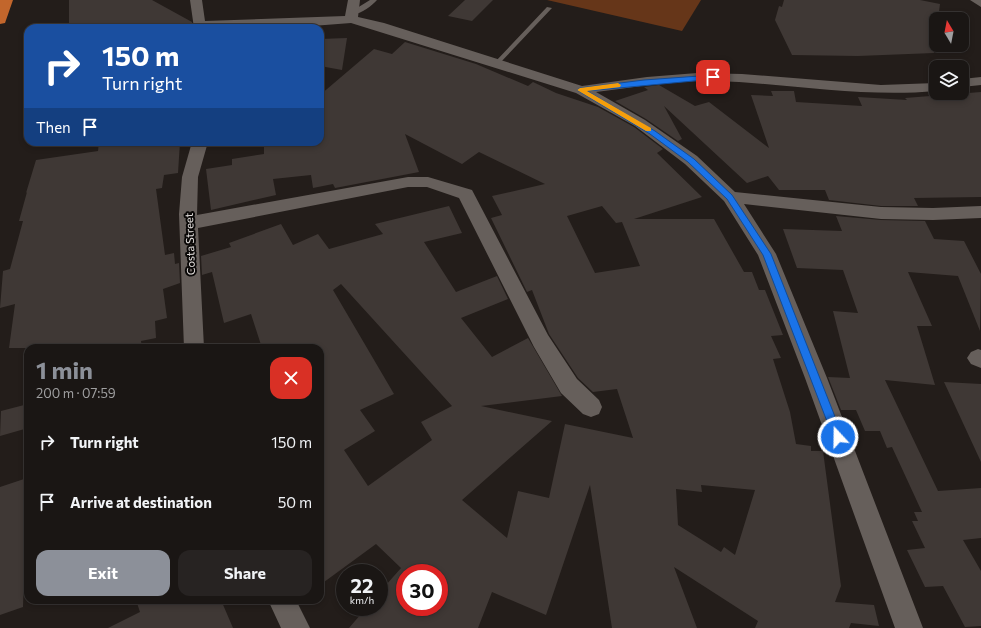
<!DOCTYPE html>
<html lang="en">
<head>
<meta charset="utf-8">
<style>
	:root { --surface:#1a1614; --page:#272322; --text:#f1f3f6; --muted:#9f9fa0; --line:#383534; --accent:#8c9099 }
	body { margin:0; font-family:Commissioner,sans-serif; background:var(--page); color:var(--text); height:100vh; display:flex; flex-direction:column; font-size:15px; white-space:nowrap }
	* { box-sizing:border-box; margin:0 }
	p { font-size:13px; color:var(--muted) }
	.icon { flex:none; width:22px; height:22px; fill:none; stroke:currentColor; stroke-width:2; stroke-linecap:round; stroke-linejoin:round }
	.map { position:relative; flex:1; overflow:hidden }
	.sheet { position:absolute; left:24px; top:344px; width:300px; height:260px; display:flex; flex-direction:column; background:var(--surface); border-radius:12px; box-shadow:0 2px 6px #0003,0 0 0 1px var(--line) }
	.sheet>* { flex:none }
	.banner { position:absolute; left:24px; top:24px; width:300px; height:122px; border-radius:12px; box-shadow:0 2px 6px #0003,0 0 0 1px var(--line); background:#1a4fa0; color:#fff; overflow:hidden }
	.needle { width:26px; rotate:350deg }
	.tools { position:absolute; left:929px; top:12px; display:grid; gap:8px }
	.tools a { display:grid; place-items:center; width:40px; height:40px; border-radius:8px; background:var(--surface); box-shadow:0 2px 6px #0003,0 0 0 1px var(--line); font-size:20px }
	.speed { position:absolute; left:336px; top:564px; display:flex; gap:8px; font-size:20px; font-weight:700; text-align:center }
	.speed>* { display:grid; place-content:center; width:52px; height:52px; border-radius:50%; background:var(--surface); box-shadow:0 2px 6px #0003,0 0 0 1px var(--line); line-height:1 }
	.speed small { font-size:10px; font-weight:400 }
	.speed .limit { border:6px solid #d22; background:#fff; color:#111 }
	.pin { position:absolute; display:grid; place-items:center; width:34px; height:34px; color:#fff; margin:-17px; border-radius:8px; box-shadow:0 2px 6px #0006 }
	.me { position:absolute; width:44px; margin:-22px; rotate:339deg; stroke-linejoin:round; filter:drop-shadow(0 0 3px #0008) }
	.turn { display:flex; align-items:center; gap:14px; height:84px; padding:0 12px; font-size:18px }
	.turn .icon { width:52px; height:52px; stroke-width:2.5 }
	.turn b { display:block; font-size:28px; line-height:34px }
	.then { display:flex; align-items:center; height:38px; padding:0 12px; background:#0003; gap:8px; font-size:15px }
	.round { display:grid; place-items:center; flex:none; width:42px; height:42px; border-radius:12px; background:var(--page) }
	.overview { display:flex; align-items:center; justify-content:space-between; height:68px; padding:0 12px }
	h1 { font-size:24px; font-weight:700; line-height:30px; color:var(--accent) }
	.cta { display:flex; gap:8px; margin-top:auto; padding:8px 12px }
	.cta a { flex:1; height:46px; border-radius:12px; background:var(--accent); color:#fff; font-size:16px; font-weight:700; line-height:46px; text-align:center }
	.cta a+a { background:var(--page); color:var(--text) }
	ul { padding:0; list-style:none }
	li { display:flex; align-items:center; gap:12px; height:60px; padding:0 12px }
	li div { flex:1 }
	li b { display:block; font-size:15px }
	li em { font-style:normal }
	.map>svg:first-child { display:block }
</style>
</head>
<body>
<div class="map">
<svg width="981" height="628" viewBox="0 0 981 628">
	<rect width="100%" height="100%" fill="#231d1a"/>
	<path fill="#663619" d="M547,0h154l-19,31z"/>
	<path fill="#3f3835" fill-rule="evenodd" d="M69,0h83l40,22v6h-123z
		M465,0h28l-21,21 -24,-5z
		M784,0h136l20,4 -2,15h-2l-2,34 -76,3 -66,-1 -17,-35 4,-14 3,1z
		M347,38l-5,32 -22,-4v-27z
		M405,42l71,22 52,22 5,-4 23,11 42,14 36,20 29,22 -6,4 45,44 -68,22h80l30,53h8l7,18h6l18,45 -12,1 10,22 -8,1 17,53 6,32 15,2v5h12l18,135 -6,16 39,3 5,21 -28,-3 -2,5h-94l3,-7 -84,-54 23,61h-85l-22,-143 -44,130 -54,-23 -14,36h-129l18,-21h12v-14l22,-25 -25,-24 -56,41v-237h-58l-11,-34 -27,9 -12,-51 -10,3 -1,-19 30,-9 -2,-4 52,-19 12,21 25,-11 11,15 54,-15 -8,-10 74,-18 13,27 -38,9 32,50 41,-16 11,23 -47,19 31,39 36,-19 34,58 -81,10 71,15 -90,79 45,38 11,-47 31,7 16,-74 68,14 -16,-49 -24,3 -15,-14 -29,-44 -17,-44 -5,2 -36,-74 11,-3 -10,-19 53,-12 -66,-32 -17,12 -57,-30 14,38 -84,16 -2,-4 -20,4 -2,-13 -38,4 3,16 -65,15 -5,-41 26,-4v-6l32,-5v-11l56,-1v-47l54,-46 18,5zM602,206l14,17 6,-1 18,44 -45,7 -28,-57zM341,284l111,122 -31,16 11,18 -64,46 -24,-36 31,-19 -15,-21 34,-16 -61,-104zM701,485l54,5 -20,65 -11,-8 -3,5 -43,-27 -2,-36 26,3zM405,573h34v34h-34z
		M659,85l36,21 14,-4 60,46 -18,-53 22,1 -2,-5h23l2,11 66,4 -4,-9 49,3 -2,-2 76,-6v105l-67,1 4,8h-37l-52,-6 -4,-10h-46l-11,-14 -21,7 -83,-77 18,33 -4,2 -32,-22 -31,-18 33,-11 -4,-3z
		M99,142h81l-2,31 -14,2 -2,13 -6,1 9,66 9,-2 1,11 4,-1 1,20 -17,6 4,29 -12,3 1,17 -15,3 1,7h-133l6,-44 -15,4 3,-37 7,-2 13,-48h-4l8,-29 -1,1 10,-33 62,-9z
		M836,216l45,4 44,1 9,18 30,2 17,33 -1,57 -22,-55 -50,-4 24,54h-15l18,59 -50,-5 53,111 43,-3v50l-18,2 18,31v55l-16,1 -22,-41 -18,1 -18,-37 18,-2 -13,-27h6l-4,-9h8l-30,-65 -5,1 -7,-17h-15l-9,-21h-15l-13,-33 22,1 -17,-67 25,2 -15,-43 -46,-2 -14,-39 59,2z
		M944,382l37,2v78z
		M28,404v24l-28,8 1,-25z
		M27,478l-4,129 -23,8v-128z
		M136,600h85l12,28h-125l32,-16z"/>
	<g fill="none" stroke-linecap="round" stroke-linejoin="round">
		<path fill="#665f5b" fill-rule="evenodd" d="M370,0h7c-5,6 -21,18 -28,13z
			M547,7l5,1 -53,56h-4v-2z"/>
		<path fill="#665f5b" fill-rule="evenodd" d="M190,0h12l3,21 140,-5 3,-16h12l-2,17 26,6 198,63 65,-9 50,-4 45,1 139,11 55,-2v8c-75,7 -147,-8 -222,-10 -40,-1 -79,6 -118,11l49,28 52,36 38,36 146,15 52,1 48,-2v12l-48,2 -52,-1 -137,-15 32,50 51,124 96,250h-28l-90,-250 -47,-123 -34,-54 -39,-37 -50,-38 -59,-33 -225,-70 -39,3 -118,2z
			M970,0h11v7z
			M981,77v8l-19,2v-8z
			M192,142h16l-10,35 -1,38 211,-38h20l44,13 76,145 29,44 22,21 3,7 -3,7 -8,3 -8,-3 -22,-21 -27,-46 -75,-149 -32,-11h-19l-210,41 6,120h-20l-5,-134 3,-37z
			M978,349l3,1v18l-10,-4 -4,-6 4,-6z
			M268,600h28l14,28h-29z"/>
		<path fill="#c2662c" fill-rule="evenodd" d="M0,0h13l-8,23 -5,1z"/>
	</g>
	<path fill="#1a73e8" stroke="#114b97" d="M713,75l3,2 -1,2 -128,12 68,40 39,28 38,36 39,59 72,183 -1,3 -4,2 -4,-2 -1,-3 -70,-182 -36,-56 -39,-37 -38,-28 -73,-44 3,-2 64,-8z"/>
	<path fill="#f59e0b" d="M618,83l3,2 -1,2 -33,4 64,37v3h-5l-69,-41 3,-2z"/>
	<g text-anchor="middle" stroke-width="4" stroke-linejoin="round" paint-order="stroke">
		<g font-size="11" fill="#e7e3e1" stroke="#0a0807">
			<text transform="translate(190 244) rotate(-92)" y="4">Costa Street</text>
		</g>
	</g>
</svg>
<div class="tools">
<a><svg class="needle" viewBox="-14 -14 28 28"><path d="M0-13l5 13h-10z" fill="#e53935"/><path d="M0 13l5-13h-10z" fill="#9f9fa0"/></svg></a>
<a><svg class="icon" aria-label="layers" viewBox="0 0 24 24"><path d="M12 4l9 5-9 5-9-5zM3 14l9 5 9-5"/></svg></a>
</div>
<div class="speed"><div>22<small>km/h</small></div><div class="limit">30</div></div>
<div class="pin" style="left:713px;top:77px;background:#d93025"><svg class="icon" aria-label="arrive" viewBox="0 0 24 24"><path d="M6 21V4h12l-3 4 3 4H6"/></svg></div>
<svg class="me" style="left:838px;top:437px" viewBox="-20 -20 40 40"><circle r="17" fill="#1a73e8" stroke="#fff" stroke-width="3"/><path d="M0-11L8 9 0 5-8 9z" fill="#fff"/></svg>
<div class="banner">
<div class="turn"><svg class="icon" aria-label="right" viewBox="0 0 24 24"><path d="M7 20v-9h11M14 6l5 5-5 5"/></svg><div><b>150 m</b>Turn right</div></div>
<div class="then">Then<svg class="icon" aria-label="arrive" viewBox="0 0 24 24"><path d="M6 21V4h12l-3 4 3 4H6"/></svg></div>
</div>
<section class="sheet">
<div class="overview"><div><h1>1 min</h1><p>200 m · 07:59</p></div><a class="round" style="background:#d93025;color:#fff"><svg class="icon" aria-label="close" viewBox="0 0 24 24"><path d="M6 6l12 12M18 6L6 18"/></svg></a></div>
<ul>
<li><svg class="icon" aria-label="right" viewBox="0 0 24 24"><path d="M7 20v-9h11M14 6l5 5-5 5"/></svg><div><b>Turn right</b></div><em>150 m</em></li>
<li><svg class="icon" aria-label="arrive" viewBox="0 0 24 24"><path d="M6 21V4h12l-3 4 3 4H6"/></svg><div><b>Arrive at destination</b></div><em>50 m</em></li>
</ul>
<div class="cta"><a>Exit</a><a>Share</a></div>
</section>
</div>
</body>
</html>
